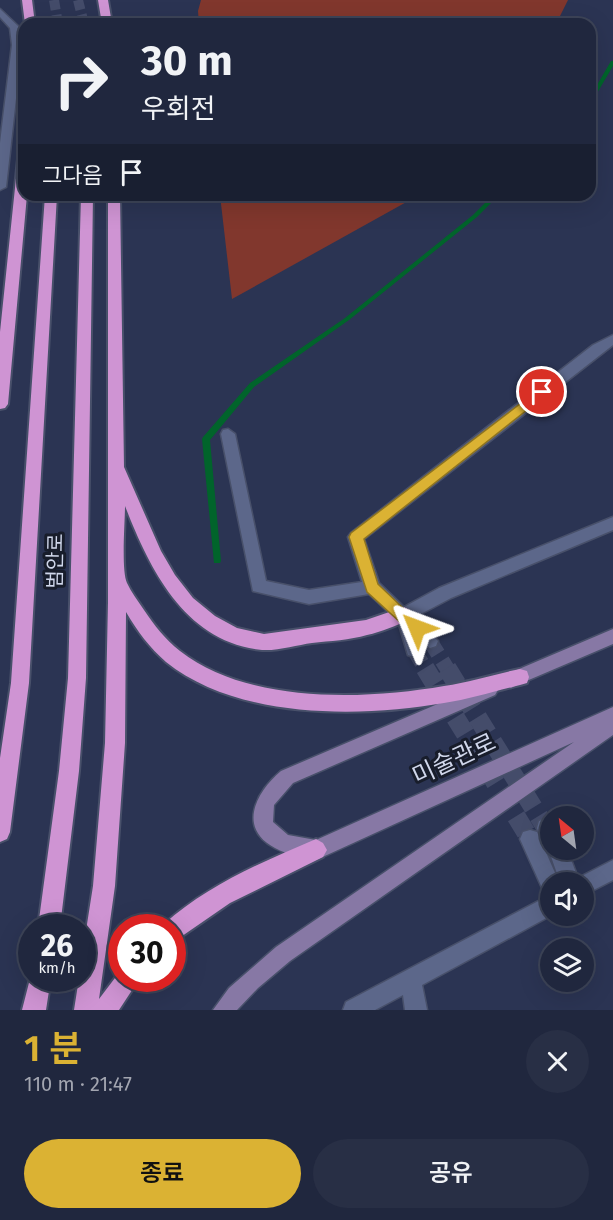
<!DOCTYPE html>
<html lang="ko">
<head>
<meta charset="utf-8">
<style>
	:root { --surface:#20273e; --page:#282f45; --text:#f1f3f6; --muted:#a2a5b0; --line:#3d4458; --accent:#dbb233 }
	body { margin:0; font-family:"Fira Sans","Noto Sans KR",sans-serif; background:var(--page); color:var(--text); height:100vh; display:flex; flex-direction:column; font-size:22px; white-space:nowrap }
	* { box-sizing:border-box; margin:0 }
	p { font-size:20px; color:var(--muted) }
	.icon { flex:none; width:33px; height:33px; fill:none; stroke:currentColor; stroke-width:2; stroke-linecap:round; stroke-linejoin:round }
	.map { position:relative; height:1010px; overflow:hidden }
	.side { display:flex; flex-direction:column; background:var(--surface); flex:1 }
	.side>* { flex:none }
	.hud { position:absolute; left:18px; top:18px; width:578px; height:183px; border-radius:18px; box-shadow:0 6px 24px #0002,0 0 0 2px var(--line); background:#20273e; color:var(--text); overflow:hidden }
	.needle { width:39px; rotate:331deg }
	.fabs { position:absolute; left:540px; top:806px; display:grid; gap:12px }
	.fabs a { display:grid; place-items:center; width:54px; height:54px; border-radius:50%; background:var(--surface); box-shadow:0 6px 24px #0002,0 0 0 2px var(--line); font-size:30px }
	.speed { position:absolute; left:18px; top:914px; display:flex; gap:12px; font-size:30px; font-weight:700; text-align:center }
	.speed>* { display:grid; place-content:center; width:78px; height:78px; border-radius:50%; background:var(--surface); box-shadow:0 6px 24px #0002,0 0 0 2px var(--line); line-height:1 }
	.speed small { font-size:15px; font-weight:400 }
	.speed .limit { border:9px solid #d22; background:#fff; color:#111 }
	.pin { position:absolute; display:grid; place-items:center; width:51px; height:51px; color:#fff; margin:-26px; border:3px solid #fff; border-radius:50%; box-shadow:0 2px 6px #0007 }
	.me { position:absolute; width:66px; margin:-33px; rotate:314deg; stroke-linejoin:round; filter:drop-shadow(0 0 4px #0008) }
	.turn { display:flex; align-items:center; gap:21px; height:126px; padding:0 24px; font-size:27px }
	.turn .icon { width:78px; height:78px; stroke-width:2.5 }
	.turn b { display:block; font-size:42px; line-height:51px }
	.then { display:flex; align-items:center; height:57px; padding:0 24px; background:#0003; gap:12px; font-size:22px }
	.round { display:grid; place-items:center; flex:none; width:63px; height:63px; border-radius:32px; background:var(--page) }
	.head { display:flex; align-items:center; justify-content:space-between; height:102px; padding:0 24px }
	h1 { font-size:36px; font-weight:600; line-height:45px; color:var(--accent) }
	.primary-button { display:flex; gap:12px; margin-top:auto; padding:12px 24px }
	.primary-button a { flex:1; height:69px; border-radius:36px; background:var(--accent); color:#111; font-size:24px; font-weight:600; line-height:69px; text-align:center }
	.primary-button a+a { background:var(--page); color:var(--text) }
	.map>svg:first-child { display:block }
</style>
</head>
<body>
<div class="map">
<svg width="613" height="1010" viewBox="0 0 613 1010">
	<rect width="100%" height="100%" fill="#2b3453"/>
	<path fill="#81372d" d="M201,0h367l-12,24h-357l-1,-13z
		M220,195h199l-187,104z"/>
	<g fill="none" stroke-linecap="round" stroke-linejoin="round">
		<path fill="#01642b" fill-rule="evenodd" d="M611,61h2v5l-20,34 -3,1v-4z
			M493,195h6l-22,22 -128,103 -95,67 -44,53 11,121 -1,2h-6l-12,-124 1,-2 47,-54 95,-65 128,-103z"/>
		<path stroke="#444c6a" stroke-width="15" stroke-dasharray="15 8" stroke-linecap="butt" d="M430,641l18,29
			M414,650l12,20"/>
		<path stroke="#444c6a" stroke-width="19" stroke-dasharray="19 10" stroke-linecap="butt" d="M425,668l105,171
			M447,668l99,160"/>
		<path stroke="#444c6a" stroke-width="10" stroke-dasharray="10 5" stroke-linecap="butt" d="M54,0l4,24
			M78,0l6,24"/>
		<g stroke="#48506a" stroke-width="3">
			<path id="minor" d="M0,9l19,18 3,18 -16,142 -6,3v-47l12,-98 -2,-17 -10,-11z
				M613,335v10l-249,194 15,44 25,24 35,-19 174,-71v13l-162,68 -36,19 23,24 -2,5 -6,2 -10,-6 2,8 -2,5 -6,2 -6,-2 -10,-34 -29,-27 -60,10 -56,-13 -32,-157 2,-4 5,-1 7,5 31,147 43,9 53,-8 -14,-45 3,-4 242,-188z
				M546,819l4,1v29h17l11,29 35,-18v20l-29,15v-13h-24l-12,-34 -5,-2 -6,-18 2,-7z
				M530,830l7,2 22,50h-9v11l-7,-3 -23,-51 3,-7z
				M550,895l2,20 -130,70 5,25h-22l-2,-15 -28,15h-32l3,-8z"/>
		</g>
		<g stroke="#48506a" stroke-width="3">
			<path id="secondary" d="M613,629v15l-96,41 -6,3 -6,-3 -3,-5 3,-5z
				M489,682l6,3 3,5 -3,5 -202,88 -19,22 -1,17 15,13 28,5 297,-133v28l-323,226 -32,27 -21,22h-24l16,-22 47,-41 298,-205 -258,118c-14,-3 -28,-5 -41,-12 -38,-20 -19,-56 6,-77z"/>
		</g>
		<g stroke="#48506a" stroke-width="4">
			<path id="trunk" d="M22,0h10l3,24h-10z
				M98,0h10l4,24h-10z
				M69,21h12l5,3h-22z
				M24,155v40h3l-19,209 -3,4 -5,1v-77l18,-173z
				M45,195h12l-28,488 -19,149 -3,7 -7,3v-84l11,-75z
				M81,195h12l-7,483 -7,93 -19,156h-22l21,-156 9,-93z
				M108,195h12l4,272 37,84 14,24 18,23 22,18 22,12 27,6 102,-14 38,-13 6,3 3,5 -3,5c-14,5 -28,12 -43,15 -17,5 -37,6 -55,8 -15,2 -34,8 -50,7 -77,-8 -112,-80 -137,-144 0,16 -4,64 2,77 4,9 11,18 17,27 10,15 21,29 36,41 68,53 184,49 264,35 26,-4 51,-12 76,-17l7,2 2,6 -2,6 -7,2c-25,6 -50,14 -76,18 -85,15 -207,16 -278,-41 -16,-14 -29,-31 -40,-50l-1,131 -10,143 -16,113 22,-29 1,8h18l-21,32h-45l5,-32h3v-22l11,-70 12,-143 3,-141z
				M316,839l7,4 4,7 -4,7 -93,46 -58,40v-16h-9l1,-3c44,-39 98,-62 152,-85z
				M32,971v7h19l-5,32h-24z"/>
		</g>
		<use href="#minor" fill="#5c678a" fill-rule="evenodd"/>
		<use href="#secondary" fill="#8778a5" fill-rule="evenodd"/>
		<use href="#trunk" fill="#cf94d3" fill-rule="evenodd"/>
	</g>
	<path fill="#dbb233" stroke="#8e7421" stroke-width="1.5" d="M542,387l4,2 2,3 -2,3 -182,144 14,45 46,44 -2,5 -5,1 -5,-1 -45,-41 -18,-55 2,-4z"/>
	<g text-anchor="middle" stroke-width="6" stroke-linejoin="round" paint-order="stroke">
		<g font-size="20" fill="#d0d7eb" stroke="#181d2b">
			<text transform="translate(55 561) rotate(-89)" y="7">범안로</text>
		</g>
		<g font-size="24" fill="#d0d7eb" stroke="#181d2b">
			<text transform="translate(454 759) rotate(-25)" y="8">미술관로</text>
		</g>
	</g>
</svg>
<div class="fabs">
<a><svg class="needle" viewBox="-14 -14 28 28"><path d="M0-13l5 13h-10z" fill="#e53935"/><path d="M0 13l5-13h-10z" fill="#a2a5b0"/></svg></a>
<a><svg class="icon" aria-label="sound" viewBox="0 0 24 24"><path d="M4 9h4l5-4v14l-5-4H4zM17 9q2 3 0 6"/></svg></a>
<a><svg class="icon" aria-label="layers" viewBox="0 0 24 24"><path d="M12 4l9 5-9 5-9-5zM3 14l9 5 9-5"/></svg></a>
</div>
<div class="speed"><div>26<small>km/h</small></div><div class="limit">30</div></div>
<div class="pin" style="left:542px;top:392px;background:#d93025"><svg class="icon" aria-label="arrive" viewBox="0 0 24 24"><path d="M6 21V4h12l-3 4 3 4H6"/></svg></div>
<svg class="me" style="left:417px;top:628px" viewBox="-20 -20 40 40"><path d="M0-17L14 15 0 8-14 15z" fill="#dbb233" stroke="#fff" stroke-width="4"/></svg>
<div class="hud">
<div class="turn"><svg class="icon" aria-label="right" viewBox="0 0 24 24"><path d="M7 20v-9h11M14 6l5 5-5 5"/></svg><div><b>30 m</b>우회전</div></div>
<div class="then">그다음<svg class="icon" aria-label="arrive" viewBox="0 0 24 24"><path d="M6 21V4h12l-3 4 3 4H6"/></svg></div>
</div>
</div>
<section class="side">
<div class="head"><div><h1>1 분</h1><p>110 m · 21:47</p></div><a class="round"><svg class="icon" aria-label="close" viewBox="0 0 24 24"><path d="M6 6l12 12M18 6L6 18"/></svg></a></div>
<div class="primary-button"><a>종료</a><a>공유</a></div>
</section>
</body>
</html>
